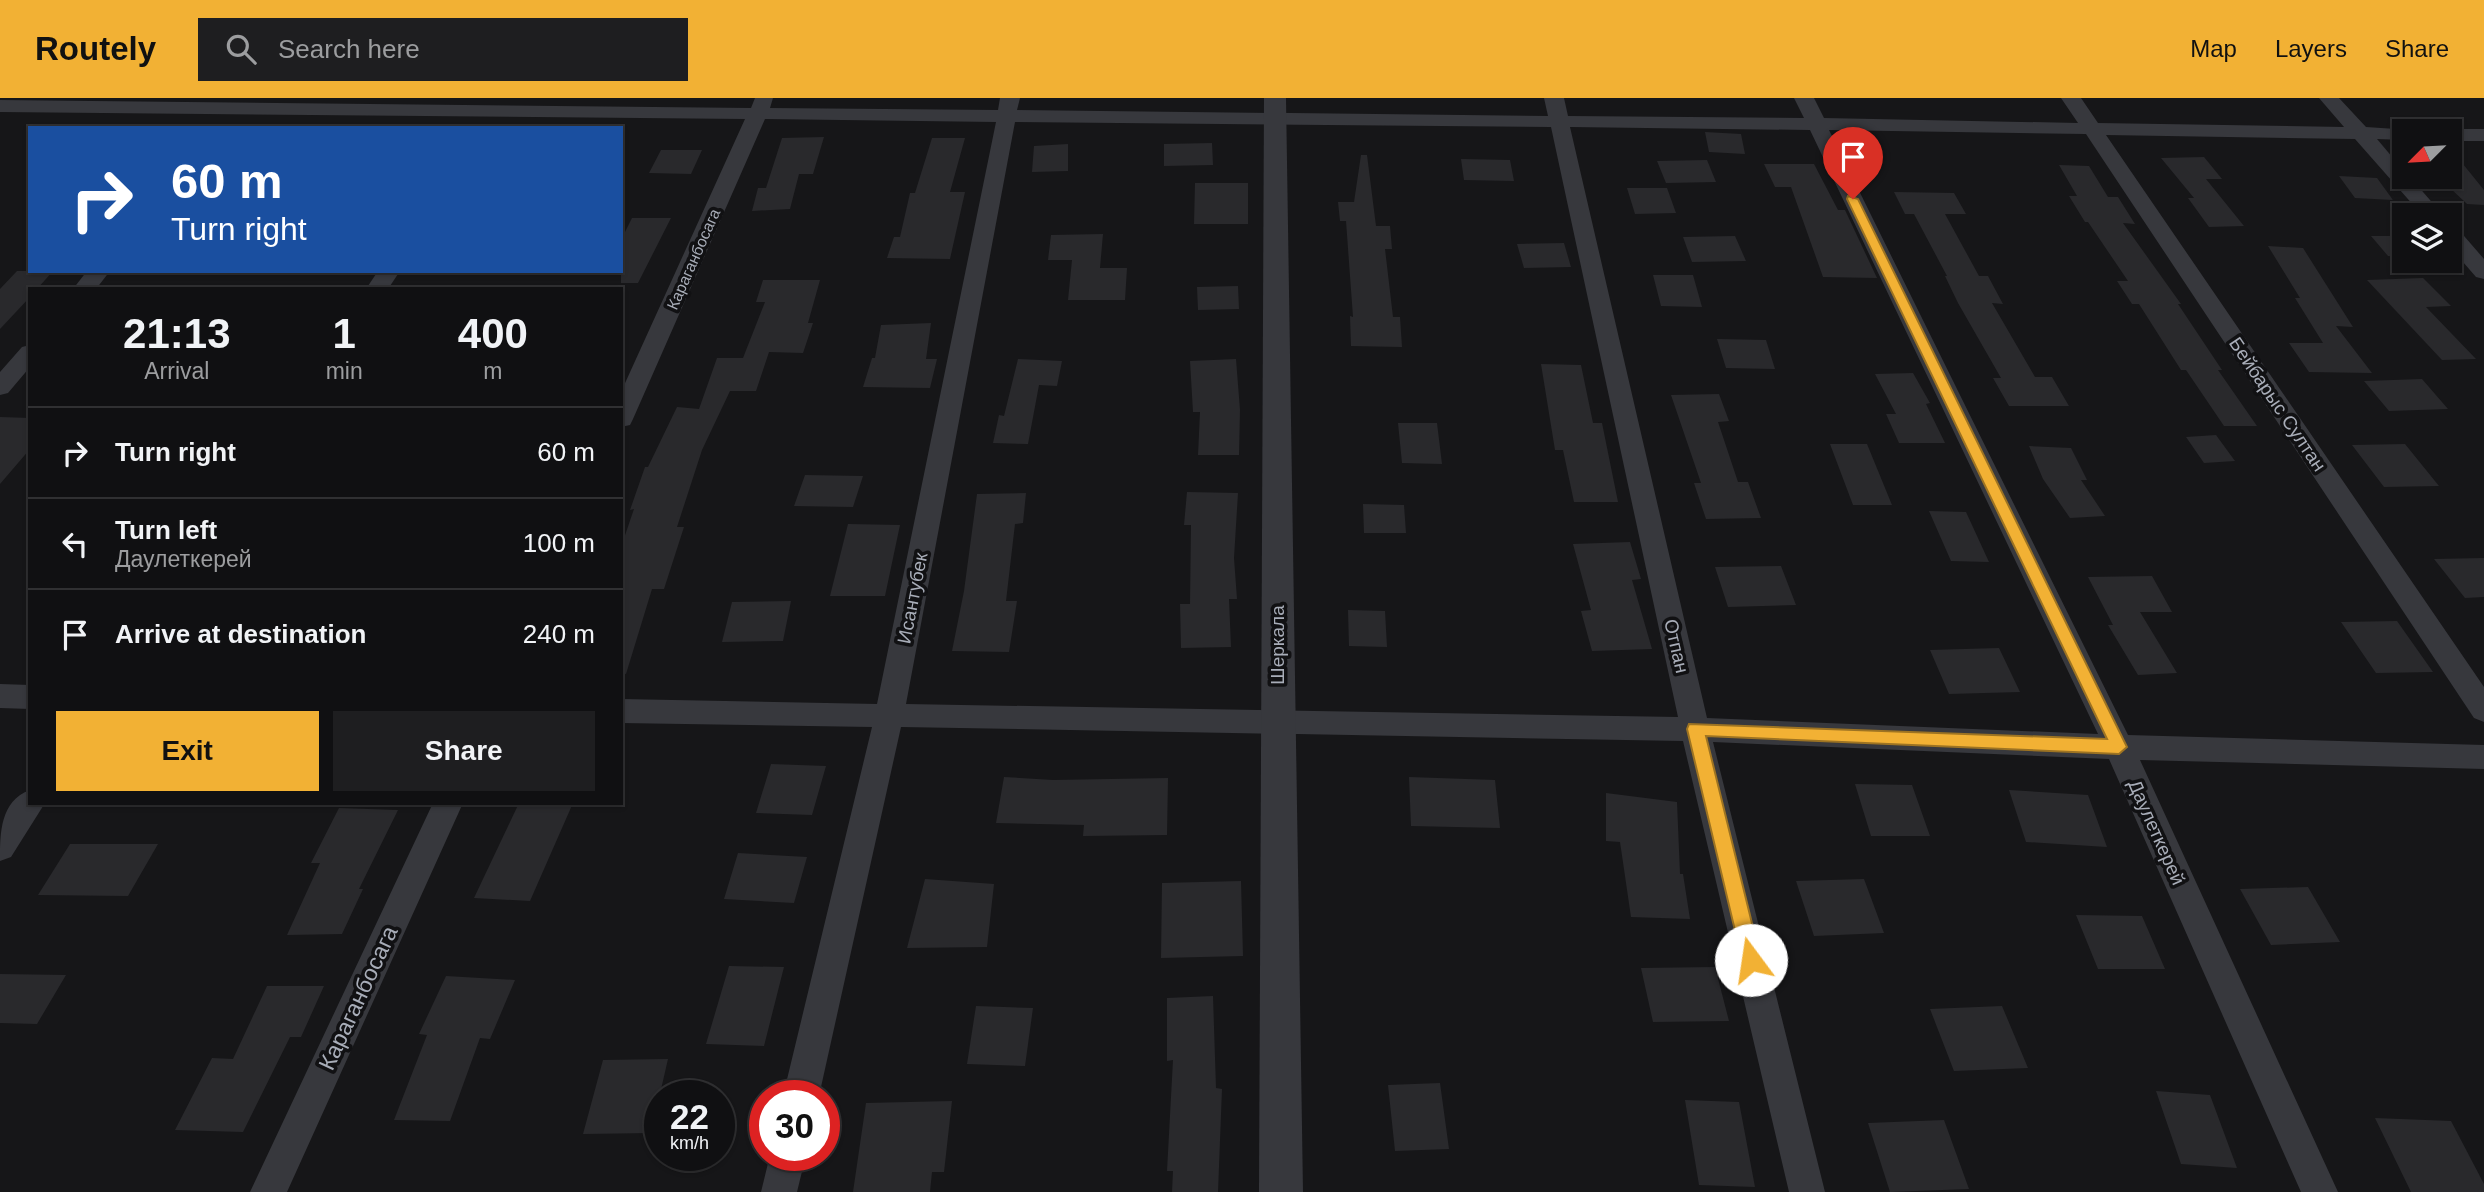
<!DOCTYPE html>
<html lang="en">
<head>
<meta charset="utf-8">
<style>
	:root { --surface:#101012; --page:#1e1e20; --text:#f1f3f6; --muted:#9c9d9f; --line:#303032; --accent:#f2b134 }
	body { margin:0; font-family:Arial,sans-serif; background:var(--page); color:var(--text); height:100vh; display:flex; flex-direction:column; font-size:26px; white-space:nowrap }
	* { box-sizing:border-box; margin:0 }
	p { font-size:23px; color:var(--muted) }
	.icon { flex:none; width:38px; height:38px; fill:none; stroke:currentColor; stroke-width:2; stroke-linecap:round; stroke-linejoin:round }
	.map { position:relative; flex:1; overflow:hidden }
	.drawer { position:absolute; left:28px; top:189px; width:595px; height:518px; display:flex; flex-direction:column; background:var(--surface); border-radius:0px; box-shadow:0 2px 5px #0004,0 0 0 2px var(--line) }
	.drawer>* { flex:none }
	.hud { position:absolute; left:28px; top:28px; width:595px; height:147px; border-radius:0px; box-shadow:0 2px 5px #0004,0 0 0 2px var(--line); background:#1a4fa0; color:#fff; overflow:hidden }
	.needle { width:46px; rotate:246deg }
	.buttons { position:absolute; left:2392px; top:21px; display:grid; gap:14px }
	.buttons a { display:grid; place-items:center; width:70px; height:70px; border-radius:0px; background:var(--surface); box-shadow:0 2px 5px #0004,0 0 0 2px var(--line); font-size:35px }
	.speed { position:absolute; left:644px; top:982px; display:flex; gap:14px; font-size:35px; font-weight:700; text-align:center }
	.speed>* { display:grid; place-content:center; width:91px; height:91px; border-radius:50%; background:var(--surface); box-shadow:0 2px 5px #0004,0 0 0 2px var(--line); line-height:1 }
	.speed small { font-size:18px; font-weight:400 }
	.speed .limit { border:10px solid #d22; background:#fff; color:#111 }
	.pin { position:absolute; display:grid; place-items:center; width:60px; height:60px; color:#fff; margin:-72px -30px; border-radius:50% 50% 50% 0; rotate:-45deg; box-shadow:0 0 7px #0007 }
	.pin .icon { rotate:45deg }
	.me { position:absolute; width:77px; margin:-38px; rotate:346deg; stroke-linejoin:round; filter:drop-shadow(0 0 5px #0008) }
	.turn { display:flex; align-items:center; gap:24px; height:147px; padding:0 28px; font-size:32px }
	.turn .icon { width:91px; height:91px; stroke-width:2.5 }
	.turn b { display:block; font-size:49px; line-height:60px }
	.eta { display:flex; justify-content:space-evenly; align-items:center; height:119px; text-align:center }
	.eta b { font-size:42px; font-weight:700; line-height:49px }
	.cta { display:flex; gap:14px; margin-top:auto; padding:14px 28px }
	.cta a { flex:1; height:80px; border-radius:0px; background:var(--accent); color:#111; font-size:28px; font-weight:700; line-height:80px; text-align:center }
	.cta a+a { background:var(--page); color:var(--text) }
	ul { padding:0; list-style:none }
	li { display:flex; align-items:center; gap:21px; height:91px; padding:0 28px; border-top:2px solid var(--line) }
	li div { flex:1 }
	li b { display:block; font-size:26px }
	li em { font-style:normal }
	header { display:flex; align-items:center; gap:42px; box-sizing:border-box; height:98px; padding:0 35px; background:var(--accent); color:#111 }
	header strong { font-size:33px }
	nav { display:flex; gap:38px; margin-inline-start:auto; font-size:24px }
	.search { width:490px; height:63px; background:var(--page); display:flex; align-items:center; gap:18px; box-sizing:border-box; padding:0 24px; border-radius:0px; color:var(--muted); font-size:26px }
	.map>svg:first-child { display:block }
</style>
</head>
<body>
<header>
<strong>Routely</strong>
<div class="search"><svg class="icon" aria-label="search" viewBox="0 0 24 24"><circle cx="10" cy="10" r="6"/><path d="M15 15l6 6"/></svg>Search here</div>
<nav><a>Map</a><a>Layers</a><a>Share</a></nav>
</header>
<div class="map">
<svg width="2484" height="1094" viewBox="0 0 2484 1094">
	<rect width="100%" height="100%" fill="#161618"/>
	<path fill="#29292c" d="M1705,34l36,2 4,20 -36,-2z
		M824,39l-11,37h-14l-9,35 -38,2 6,-23h8l16,-50z
		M932,40h33l-15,54h15l-15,67 -63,-1 7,-21h6l10,-44h5z
		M1212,45l1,22 -49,1v-22z
		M1068,46v27l-36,1 2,-26z
		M2450,50l34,42v15l-17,-1 -17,-16z
		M661,52h41l-11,24 -42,-1z
		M1361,57h6l9,71h14l2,23h-7l8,68h7l2,30 -51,-1 -1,-30 3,1 -7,-96h-6l-2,-19h16z
		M2204,59l18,22h-16l38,47 -35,1 -21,-29h6l-33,-40z
		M1461,61l49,1 4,21 -50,-1z
		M1707,62l9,22 -50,1 -9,-22z
		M1764,66h50l24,46h7l32,68 -54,-1 -32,-90h-16z
		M2059,67l30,1 19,31h10l17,27 -12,-1 58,81h-3l44,66h-4l39,56h-33l-38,-56h-5l-42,-66h-7l-15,-23h11l-40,-59h-3l-16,-26h8z
		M2339,78l38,2 16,22 -38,-2z
		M1195,85h53v41h-54z
		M1627,90h40l9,25 -41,1z
		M1894,94l60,1 12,21h-21l34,62h9l15,28 -11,-1 43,74h17l17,29h-60l-16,-28h8l-43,-75 -13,-27h2l-33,-62h-9z
		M632,120h39l-33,65h-17v-43z
		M1103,136l-3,34h27l-2,32h-57l4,-40h-24l3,-25z
		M1735,138l11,25 -54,1 -9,-25z
		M2371,138h33v21l-16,-1z
		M1564,145l7,24 -47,1 -7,-24z
		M2268,148l35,2 50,79 -17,-1 36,47 -63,-1 -20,-29h34l-28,-45h5z
		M17,173h36l-16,18h-7v8l-30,32v-40z
		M1653,177h40l9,32 -41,-1z
		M2423,180l28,28 -25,1 50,52 -34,1 -75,-80z
		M763,182h57l-12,43h5l-10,30 -34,-1 -13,39h-26l-28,59 -25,77h7l-20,62h-12l-26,85 -5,-1v-126l13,-38 -4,1 15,-43h3l29,-60 22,2 18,-51h26l22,-56h-9z
		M1238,188l1,23 -41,1 -1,-23z
		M931,225l-5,36h11l-7,29 -67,-1 9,-29h3l6,-33z
		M1717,241l49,1 9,29 -49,-1z
		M1018,261l44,2 -5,25 -18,-1 -11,59 -35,-1 6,-28 5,1z
		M1236,261l4,51 -1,45h-41l2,-43h-7l-3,-51z
		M1541,266l40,1 12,58h9l16,79h-44l-11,-52h-8z
		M1913,275l17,30 -4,1 19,39h-46l-13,-29h10l-21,-40z
		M2422,281l26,30 -59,2 -25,-30z
		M1719,296l10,27 -11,1 20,60h10l13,36 -55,1 -12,-36h7l-30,-88z
		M0,319l30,1v31l-30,35z
		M1398,325h39l5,41 -40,-1z
		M2216,337l19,26 -31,2 -18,-26z
		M1830,346h37l25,61h-39z
		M2405,346l34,42 -55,1 -32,-42z
		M2029,348l42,2 16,32h-6l24,36 -35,2 -27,-39z
		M805,377l58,1 -10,31 -59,-1z
		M1187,394l51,1 -4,65 3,41h-8l2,48 -50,1 -1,-44h10l1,-79h-7z
		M1026,395l-3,30 -8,1 -9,77h11l-8,51 -57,-1 12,-60 13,-97z
		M1363,406l41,1 2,28h-42z
		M1929,413l37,1 23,50 -38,-1z
		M848,426l52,1 -15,71h-55z
		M1630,444l11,37 -9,1 20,69 -60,2 -11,-40 10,-1 -18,-66z
		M2484,460v39l-19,1 -31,-39z
		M1781,468l15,39 -68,2 -13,-40z
		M2152,478l20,36h-32l37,61 -39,2 -30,-50h5l-25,-48z
		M791,503l-8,40 -61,1 10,-40z
		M1348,512l37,1 2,36 -38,-1z
		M2397,523l36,51 -57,1 -35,-51z
		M1999,550l21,44 -71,2 -19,-44z
		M771,666l55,2 -14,49 -56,-2z
		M1004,679l49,3 115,-2 -1,57 -84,1 1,-11 -88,-2z
		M1409,679l86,3 5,48 -89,-2z
		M1855,686l57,1 18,51h-59z
		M2009,692l79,5 19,52 -81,-5z
		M1606,695l71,9 3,72h3l7,45 -59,-2 -11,-75 -14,-1z
		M519,705h54l-43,98 -56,-3z
		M339,710l59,2 -39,79h4l-21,45 -55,1 33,-72h-9z
		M70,746h88l-30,52 -90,-1z
		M738,755l69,4 -13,46 -70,-4z
		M925,781l69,5 -7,63 -80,1z
		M1864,781l20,54 -70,3 -18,-55z
		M1241,783l2,75 -82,2 1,-75z
		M2308,789l32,55 -69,3 -31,-56z
		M2076,817l66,1 23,53h-67z
		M729,868l55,1 -20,79 -58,-2z
		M1715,869l14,54 -76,1 -12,-54z
		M0,876l66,1 -29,49 -37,-1z
		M446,878l69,4 -25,59 -10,-1 -30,83 -56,-1 33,-85 -8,-1z
		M267,888h57l-23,51h-11l-47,95 -68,-2 37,-72 21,1z
		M1213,898l3,92 6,1 -4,103h-46l1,-21h-6l6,-111 -6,1v-63z
		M976,908l57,2 -8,58 -58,-2z
		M2002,908l26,62 -74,3 -24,-62z
		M668,961l-17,74 -68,1 20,-74z
		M1440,985l9,66 -54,2 -7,-66z
		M2156,993l54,4 27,73 -56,-4z
		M1685,1002l54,2 16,85 -56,-2z
		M952,1003l-8,71h-12l-2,20h-77l13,-89z
		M2375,1020l76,3 33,63v8h-73z
		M1944,1022l25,69 -79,3 -22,-69z"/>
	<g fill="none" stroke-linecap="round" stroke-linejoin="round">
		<path fill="#37383d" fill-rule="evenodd" d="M755,0h18l-3,10 228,2 2,-12h20l-3,12 531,6 -4,-18h20l4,18 236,2 -10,-20h20l10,20 254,5 -17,-25h20l17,25 246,4 -25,-29h20l27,29 45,3 -7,1v9l-27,-1 27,32v6h6l33,38h-21l-67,-76 -249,-4 378,552v35l-10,-4 -388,-584 -257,-4 299,605 356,10v24l-344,-9 198,432h-37l-192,-433 -396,-17 112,450h-36l-106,-451 -782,-14 -82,369h-36l89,-369 -251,-4v-24l256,5 119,-582 -231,-3 -132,300 -3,6 -9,2v-35l124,-273 -745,-7v-12l751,8zM1015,24l536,5 127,590 -772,-13zM1570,29l240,3 288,604 -391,-16z
			M2450,31h34v12h-34v-10h-7z
			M2450,130l8,1 26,30v20l-8,-2 -26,-30z
			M87,173h23l-14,18h-23z
			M378,173h22l-12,18h-22z
			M30,247v22l-22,26 -8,2v-23l22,-25z
			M0,586l30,1v24l-30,-1z
			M30,692v13h15l-34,54 -11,4c0,-28 0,-60 30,-71z
			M433,705h30l-176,389h-37z
			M770,1057h36l-9,37h-36z"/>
		<path fill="#37383d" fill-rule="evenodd" d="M1264,0h22l17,1094h-44z"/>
	</g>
	<path fill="#f2b134" stroke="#9d7322" stroke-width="2" d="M1848,98l10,3 269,548 -8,7 -413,-18 55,224 -3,7 -7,2 -6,-2 -3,-7 -55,-231 2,-5 418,15 -260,-540z"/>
	<g text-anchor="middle" stroke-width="7" stroke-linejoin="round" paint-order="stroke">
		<g font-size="16" fill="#a8adb8" stroke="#111113">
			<text transform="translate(693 161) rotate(-66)" y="6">Караганбосага</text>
		</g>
		<g font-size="19" fill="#a8adb8" stroke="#111113">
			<text transform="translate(2278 306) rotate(56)" y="7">Бейбарыс Султан</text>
			<text transform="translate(912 500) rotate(-79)" y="7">Исантубек</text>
			<text transform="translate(1277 547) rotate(-90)" y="7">Шеркала</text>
			<text transform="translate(1677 548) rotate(77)" y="7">Отпан</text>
			<text transform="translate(2157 734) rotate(66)" y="7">Даулеткерей</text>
		</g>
		<g font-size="23" fill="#a8adb8" stroke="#111113">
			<text transform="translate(358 900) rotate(-65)" y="8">Караганбосага</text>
		</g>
	</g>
</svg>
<div class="buttons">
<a><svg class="needle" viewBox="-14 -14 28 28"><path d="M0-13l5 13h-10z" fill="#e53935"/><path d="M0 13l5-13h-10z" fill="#9c9d9f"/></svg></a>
<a><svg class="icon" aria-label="layers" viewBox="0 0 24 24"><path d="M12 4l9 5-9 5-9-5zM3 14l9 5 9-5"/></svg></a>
</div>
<div class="speed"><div>22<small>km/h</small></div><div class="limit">30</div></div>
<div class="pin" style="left:1853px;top:101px;background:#d93025"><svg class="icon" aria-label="arrive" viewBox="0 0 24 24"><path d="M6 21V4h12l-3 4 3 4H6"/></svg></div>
<svg class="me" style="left:1751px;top:862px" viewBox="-20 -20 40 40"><circle r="19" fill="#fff"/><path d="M0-13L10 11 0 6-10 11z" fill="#f2b134"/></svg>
<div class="hud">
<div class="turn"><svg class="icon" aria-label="right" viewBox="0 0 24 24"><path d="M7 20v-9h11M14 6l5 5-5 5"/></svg><div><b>60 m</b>Turn right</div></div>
</div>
<section class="drawer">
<div class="eta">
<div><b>21:13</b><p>Arrival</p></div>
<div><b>1</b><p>min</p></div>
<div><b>400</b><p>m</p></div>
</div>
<ul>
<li><svg class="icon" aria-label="right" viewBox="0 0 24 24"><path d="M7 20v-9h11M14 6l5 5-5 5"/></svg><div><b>Turn right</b></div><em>60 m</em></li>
<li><svg class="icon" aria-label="left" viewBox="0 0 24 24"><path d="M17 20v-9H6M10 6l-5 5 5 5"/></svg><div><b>Turn left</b><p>Даулеткерей</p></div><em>100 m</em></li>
<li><svg class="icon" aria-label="arrive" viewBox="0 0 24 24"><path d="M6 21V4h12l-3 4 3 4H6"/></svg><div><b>Arrive at destination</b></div><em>240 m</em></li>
</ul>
<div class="cta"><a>Exit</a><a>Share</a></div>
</section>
</div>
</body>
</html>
